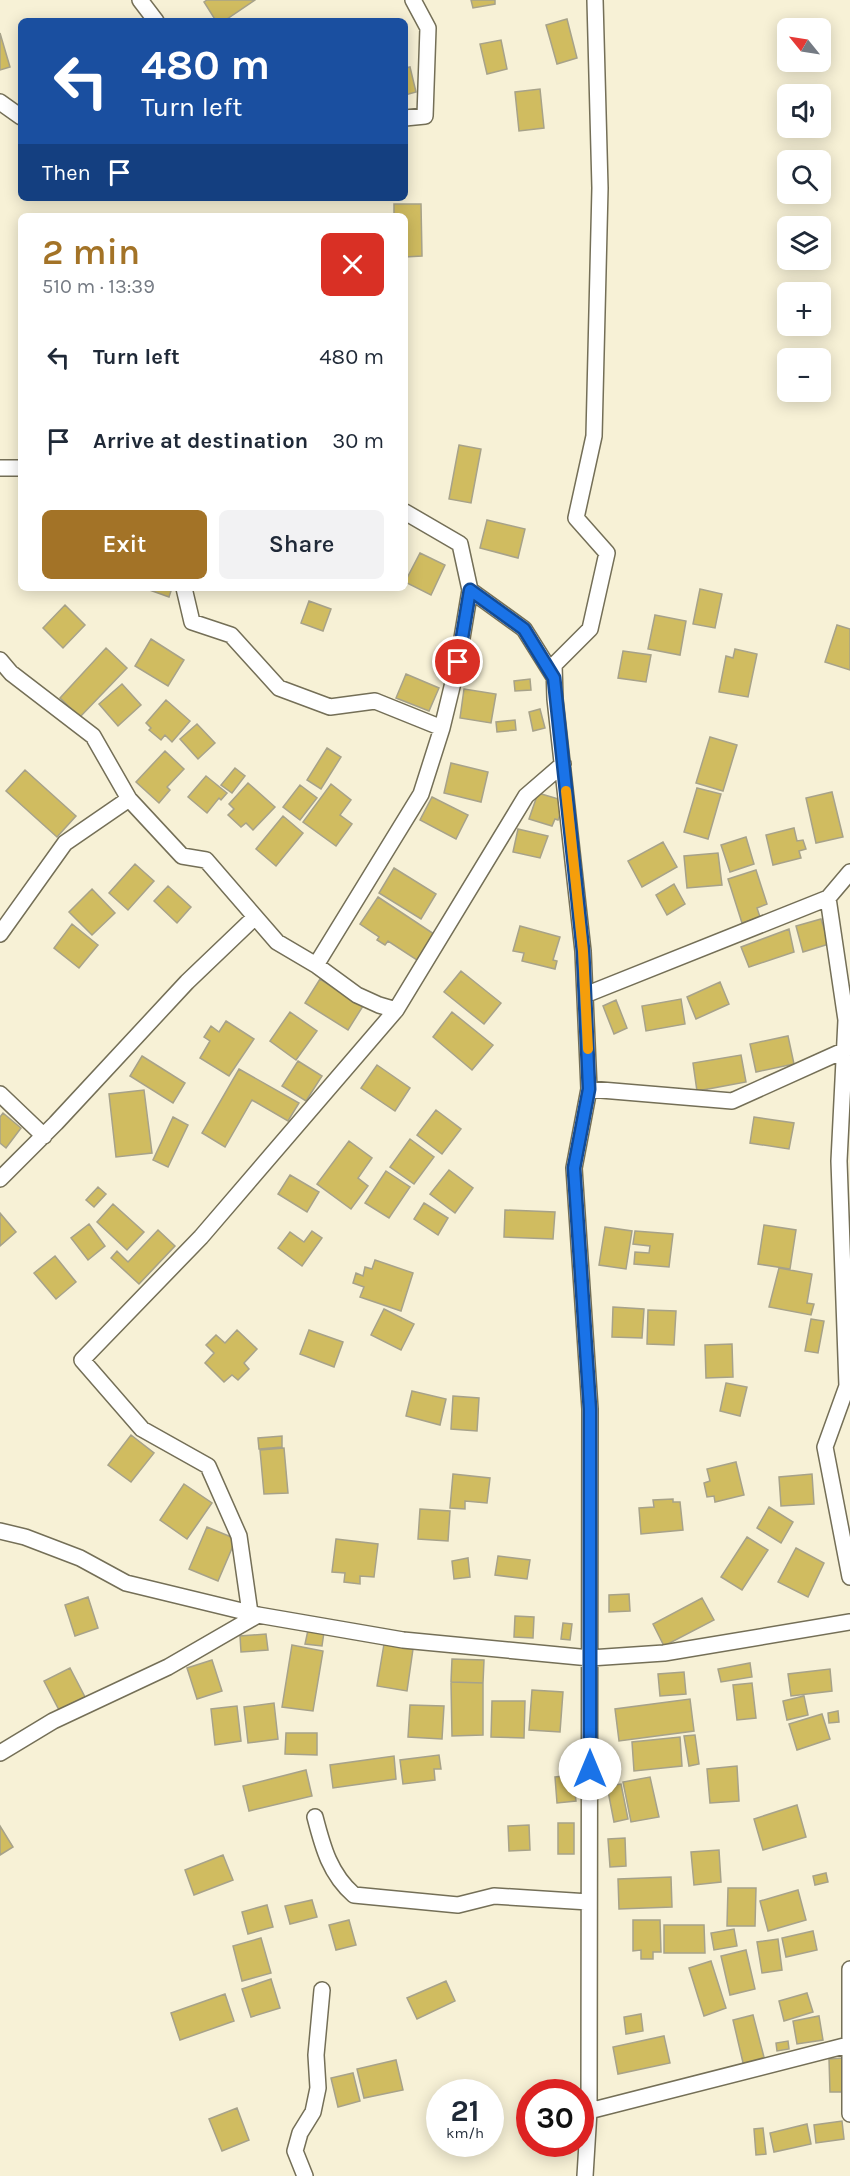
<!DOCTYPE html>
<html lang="en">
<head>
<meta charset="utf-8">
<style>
	:root { --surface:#fff; --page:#f2f2f3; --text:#1f2937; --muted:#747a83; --accent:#a37327 }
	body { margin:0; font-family:Karla,sans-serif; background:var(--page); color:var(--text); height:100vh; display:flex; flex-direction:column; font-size:22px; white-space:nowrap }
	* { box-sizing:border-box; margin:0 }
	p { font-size:20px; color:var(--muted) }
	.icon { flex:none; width:33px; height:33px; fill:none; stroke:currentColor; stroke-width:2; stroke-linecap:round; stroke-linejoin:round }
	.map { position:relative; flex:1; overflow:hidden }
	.drawer { position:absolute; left:18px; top:213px; width:390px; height:378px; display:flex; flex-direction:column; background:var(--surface); border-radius:9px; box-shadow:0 3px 15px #0003 }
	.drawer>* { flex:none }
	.hud { position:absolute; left:18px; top:18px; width:390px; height:183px; border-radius:9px; box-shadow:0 3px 15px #0003; background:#1a4fa0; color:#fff; overflow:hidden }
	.needle { width:39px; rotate:300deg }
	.buttons { position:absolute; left:777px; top:18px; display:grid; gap:12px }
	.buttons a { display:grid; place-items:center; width:54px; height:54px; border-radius:9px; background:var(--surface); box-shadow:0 3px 15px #0003; font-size:30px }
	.speed { position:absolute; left:426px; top:2079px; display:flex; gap:12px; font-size:30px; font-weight:700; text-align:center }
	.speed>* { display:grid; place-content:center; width:78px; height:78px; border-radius:50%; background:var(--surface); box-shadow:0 3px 15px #0003; line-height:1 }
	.speed small { font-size:15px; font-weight:400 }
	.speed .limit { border:9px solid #d22; background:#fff; color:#111 }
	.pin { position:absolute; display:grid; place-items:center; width:51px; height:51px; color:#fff; margin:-26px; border:3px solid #fff; border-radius:50%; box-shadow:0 2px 6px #0007 }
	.me { position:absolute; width:66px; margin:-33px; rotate:0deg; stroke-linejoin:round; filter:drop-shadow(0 0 4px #0008) }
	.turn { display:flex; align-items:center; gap:21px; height:126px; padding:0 24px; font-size:27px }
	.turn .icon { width:78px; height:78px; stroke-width:2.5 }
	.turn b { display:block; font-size:42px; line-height:51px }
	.then { display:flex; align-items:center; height:57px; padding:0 24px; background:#0003; gap:12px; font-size:22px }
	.round { display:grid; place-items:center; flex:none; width:63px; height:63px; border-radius:9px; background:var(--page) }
	.overview { display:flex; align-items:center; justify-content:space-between; height:102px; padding:0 24px }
	h1 { font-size:36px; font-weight:600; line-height:45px; color:var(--accent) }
	.primary-button { display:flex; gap:12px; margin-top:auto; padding:12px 24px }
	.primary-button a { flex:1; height:69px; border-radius:9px; background:var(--accent); color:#fff; font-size:24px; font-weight:600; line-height:69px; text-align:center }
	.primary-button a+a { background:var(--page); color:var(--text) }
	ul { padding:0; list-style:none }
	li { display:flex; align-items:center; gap:18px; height:84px; padding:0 24px }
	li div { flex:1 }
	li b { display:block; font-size:22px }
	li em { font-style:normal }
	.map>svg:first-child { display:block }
</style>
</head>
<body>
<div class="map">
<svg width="850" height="2176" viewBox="0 0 850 2176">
	<rect width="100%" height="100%" fill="#f7f1d6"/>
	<path fill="#d0bc60" stroke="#a7a289" stroke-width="1.5" d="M207,0h48l-31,21h-8l-12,-19z
		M471,0h24v4l-22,4z
		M567,19l10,39 -20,6 -11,-39z
		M0,33l10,34 -10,3z
		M501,40l6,29 -20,5 -7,-30z
		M410,67l6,25 -11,3v-27z
		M540,89l4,39 -25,3 -4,-39z
		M394,204h27l1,52 -17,1v-41h-11z
		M459,445l22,4 -10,54 -22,-4z
		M487,520l38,9 -7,29 -38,-10z
		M420,553l25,12 -14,30 -26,-13z
		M144,588h28l-3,9z
		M700,589l22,5 -7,34 -22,-4z
		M309,601l22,8 -8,22 -22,-8z
		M65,605l20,20 -22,23 -20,-20z
		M655,615l31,6 -6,34 -32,-6z
		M837,625l13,4v41l-25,-8z
		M151,639l33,21 -16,26 -33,-20z
		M106,648l21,20 -47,49 -20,-19z
		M735,649l22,5 -9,43 -29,-5 7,-36 7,2z
		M623,651l28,4 -5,27 -28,-4z
		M406,674l33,14 -10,23 -33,-13z
		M530,679l1,11 -16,1 -1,-10z
		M122,684l19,21 -23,21 -19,-22z
		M464,689l32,5 -5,29 -31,-5z
		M166,700l24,21 -18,21 -7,-7 -4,5 -12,-10 2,-2 -5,-5z
		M540,709l5,19 -12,3 -4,-19z
		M515,720l1,10 -19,2 -1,-10z
		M197,724l18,19 -17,16 -18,-20z
		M710,737l27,8 -14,46 -27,-8z
		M327,748l14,9 -20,32 -14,-9z
		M165,751l19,18 -17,18 3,3 -11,13 -23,-21z
		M451,763l37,9 -7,30 -37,-9z
		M235,768l10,8 -13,17 -11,-8z
		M25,770l51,46 -19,21 -51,-46z
		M206,776l21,17 -6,7 -2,-2 -12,15 -19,-16z
		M248,783l27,24 -22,23 -7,-7 -5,4 -13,-12 6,-6 -5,-5z
		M331,784l20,16 -11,15 12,9 -16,22 -33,-24z
		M300,785l17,13 -17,22 -17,-13z
		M697,788l24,6 -13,45 -24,-7z
		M832,792l11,45 -27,6 -10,-45z
		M538,793l24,7 1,7 -5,13 -3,-1 -3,7 -23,-7z
		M432,797l36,18 -12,24 -36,-19z
		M283,816l20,17 -27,33 -20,-17z
		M794,828l3,13 6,-1 3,9 -7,2 2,7 -28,7 -7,-30z
		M518,829l30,7 -8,22 -27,-6z
		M746,837l8,27 -24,8 -9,-27z
		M663,842l14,25 -35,20 -14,-26z
		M718,853l4,32 -35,3 -3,-32z
		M135,864l19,17 -26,29 -19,-17z
		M394,868l42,26 -15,25 -42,-26z
		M756,870l11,34 -10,4 3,9 -18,6 -14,-44z
		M674,884l11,20 -18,11 -11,-20z
		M168,886l23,21 -14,16 -23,-22z
		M92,889l23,24 -23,22 -23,-23z
		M378,897l59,39 -17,26 -32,-21 -3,4 -8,-5 2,-3 -19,-13z
		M821,919l8,25 -26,8 -7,-26z
		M72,924l26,21 -19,23 -25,-20z
		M520,926l40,11 -7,23 4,1 -2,8 -33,-8 2,-8 -11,-2z
		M789,929l5,23 -45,15 -8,-20z
		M461,971l40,32 -17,21 -40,-32z
		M320,979l43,27 -15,24 -43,-27z
		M720,982l9,22 -33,15 -9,-22z
		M681,999l4,25 -39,7 -4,-25z
		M616,1000l11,28 -13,6 -11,-28z
		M290,1012l27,19 -21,29 -26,-19z
		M452,1012l41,33 -21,25 -39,-33z
		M226,1021l28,18 -25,37 -29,-18 10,-17 -6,-4 7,-11 8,6z
		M788,1036l6,28 -38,8 -6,-28z
		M741,1055l5,27 -49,9 -4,-28z
		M142,1056l43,27 -12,20 -43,-27z
		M298,1061l24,15 -16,25 -24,-15z
		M377,1065l33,23 -15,23 -34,-23z
		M239,1069l60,34 -11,18 -36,-21 -27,47 -23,-14z
		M144,1090l8,63 -36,4 -7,-63z
		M436,1110l25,19 -19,25 -25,-19z
		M3,1113l18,15 -15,20 -6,-5v-26z
		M173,1117l15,8 -20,42 -15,-7z
		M754,1117l40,6 -5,26 -39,-6z
		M410,1139l24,18 -20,27 -24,-17z
		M349,1141l23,17 -14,20 10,8 -17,23 -34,-25z
		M449,1170l24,18 -18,25 -25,-19z
		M386,1171l24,16 -21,31 -24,-15z
		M290,1175l29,17 -12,20 -29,-18z
		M98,1187l8,7 -12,13 -8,-7z
		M424,1203l24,15 -10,17 -24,-16z
		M113,1204l31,28 -17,18 -30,-28z
		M505,1210l50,2 -2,27 -49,-2z
		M0,1213l16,19 -16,14z
		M89,1224l16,22 -17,14 -17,-22z
		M764,1225l32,5 -6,39 -32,-5z
		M605,1227l27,4 -6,38 -27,-4z
		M158,1230l17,16 -36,38 -28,-26 6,-7 11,11z
		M312,1231l10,7 -20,28 -24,-18 12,-16 14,10z
		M635,1231l38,3 -4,33 -35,-3 1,-12 14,1 1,-7 -17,-2z
		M55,1256l21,26 -20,17 -22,-26z
		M375,1260l38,13 -12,38 -41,-14 4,-10 -11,-4 3,-10 7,3 2,-9 7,2z
		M779,1268l33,6 -5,29 7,1 -3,11 -42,-8z
		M613,1307l31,2 -2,29 -30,-1z
		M384,1309l30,15 -13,26 -30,-15z
		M648,1310l28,1 -2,34 -27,-1z
		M811,1319l13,2 -6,32 -13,-2z
		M237,1330l20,19 -13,14 5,6 -11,11 -6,-5 -8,7 -19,-19 9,-10 -8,-8 10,-10 9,8z
		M309,1330l34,12 -9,25 -34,-13z
		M732,1344l1,33 -27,1 -1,-33z
		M726,1383l21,4 -7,29 -20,-5z
		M412,1391l34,8 -6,26 -34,-9z
		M453,1396l26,2 -2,33 -26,-2z
		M131,1435l23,18 -23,29 -23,-17z
		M282,1436v11l-23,2 -1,-11z
		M284,1448l4,45 -24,1 -4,-44z
		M736,1462l8,33 -29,7 -1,-6 -7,1 -3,-14 6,-2 -3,-12z
		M453,1474l37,4 -3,25 -22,-2v8l-15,-1z
		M812,1474l2,30 -33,2 -2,-29z
		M184,1484l28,19 -25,36 -27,-19z
		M673,1499v3h7l3,28 -42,4 -2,-26 15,-1 -1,-7z
		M769,1507l24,15 -12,21 -24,-15z
		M420,1509l30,2 -2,30 -30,-2z
		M207,1527l29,12 -18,42 -29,-12z
		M747,1537l21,13 -26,40 -21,-13z
		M336,1539l42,5 -4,33 -14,-1v8l-16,-2 1,-9 -13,-1z
		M796,1548l28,15 -16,34 -30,-15z
		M498,1556l32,4 -3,19 -32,-4z
		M468,1558l2,19 -16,2 -2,-18z
		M629,1594l1,17 -21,1v-17z
		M88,1597l10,31 -23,8 -10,-31z
		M702,1598l12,22 -50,26 -11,-22z
		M515,1616l19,1 -1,21 -19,-1z
		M563,1623l9,1 -2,16 -9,-1z
		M308,1630l16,2 -2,14 -17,-2z
		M266,1634l2,16 -27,2 -1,-16z
		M384,1644l29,5 -6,42 -30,-5z
		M292,1645l31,6 -10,60 -31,-4z
		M452,1659l32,1 -1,23 -32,-1z
		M212,1660l10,31 -25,8 -10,-31z
		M750,1663l2,14 -31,5 -3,-13z
		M70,1668l15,29 -26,13 -15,-29z
		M830,1669l2,22 -41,5 -3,-22z
		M684,1672l2,22 -26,2 -2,-22z
		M451,1682l32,1v52l-31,1z
		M752,1683l4,35 -19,2 -4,-35z
		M532,1690l31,2 -3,40 -31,-2z
		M804,1696l4,19 -21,5 -4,-19z
		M690,1699l4,32 -75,10 -4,-32z
		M492,1701h33l-1,37 -33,-1z
		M274,1703l4,36 -30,4 -4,-36z
		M410,1705l34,1 -2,33 -34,-2z
		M237,1706l4,35 -26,4 -4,-36z
		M838,1711l1,11 -10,1 -1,-10z
		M822,1714l8,25 -33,11 -8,-26z
		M286,1733h31v22l-32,-1z
		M695,1735l4,29 -10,2 -5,-30z
		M680,1737l2,29 -48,5 -2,-29z
		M439,1755l2,14h-7l1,11 -32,4 -3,-24z
		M394,1756l2,23 -63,9 -3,-23z
		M737,1766l2,35 -29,2 -3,-34z
		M306,1770l6,26 -63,15 -6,-25z
		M573,1775l3,26 -19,2 -2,-26z
		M650,1777l9,40 -28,5 -8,-40z
		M621,1784l7,35 -14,3 -7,-36z
		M797,1805l9,32 -43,13 -9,-31z
		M558,1823h16v31h-16z
		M529,1825l1,25 -21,1 -1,-25z
		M0,1826l13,21 -13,8z
		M625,1838l1,28 -16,1 -2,-28z
		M719,1850l2,32 -27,3 -3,-33z
		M223,1855l10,25 -39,15 -9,-25z
		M826,1873l2,9 -13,3 -2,-9z
		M671,1877l1,30 -53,2 -1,-30z
		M728,1888h28l-1,38h-28z
		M798,1890l8,30 -38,11 -8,-30z
		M312,1900l5,17 -27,7 -5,-18z
		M267,1905l6,22 -25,7 -6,-22z
		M349,1920l7,25 -20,5 -7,-25z
		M633,1920h27l1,32h-8v7h-12v-9l-8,1z
		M664,1925h40l1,28h-41z
		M734,1929l3,17 -23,4 -3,-17z
		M813,1931l4,19 -31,7 -4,-19z
		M261,1938l10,35 -29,8 -9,-35z
		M778,1939l4,31 -20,3 -5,-31z
		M746,1950l9,39 -25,6 -9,-39z
		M711,1961l15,47 -22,8 -15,-48z
		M271,1979l9,29 -29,9 -9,-28z
		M446,1981l9,20 -38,18 -10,-21z
		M807,1993l6,19 -29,9 -5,-20z
		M225,1994l9,27 -54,19 -9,-27z
		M641,2014l2,17 -17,3 -2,-17z
		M753,2015l12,46 -21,6 -11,-47z
		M819,2016l4,24 -26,4 -4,-23z
		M664,2036l6,27 -52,11 -5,-27z
		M788,2041l1,8 -12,2 -1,-8z
		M843,2058l1,34h-14l-1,-33z
		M396,2060l7,30 -39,8 -7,-29z
		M353,2073l7,28 -22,6 -7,-29z
		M237,2108l12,32 -27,11 -13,-32z
		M842,2121l2,18 -28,4 -2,-18z
		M807,2124l4,20 -37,8 -4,-19z
		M763,2128l3,26 -10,1 -2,-26z"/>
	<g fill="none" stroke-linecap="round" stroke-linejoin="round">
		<g stroke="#746f57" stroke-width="18">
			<path id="minor" d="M140,0l16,21
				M0,102l21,15
				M405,118l20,-2 3,-88 -15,-28
				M0,468h21
				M405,512l55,32 10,46 54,39 30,48
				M184,588l8,34 39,13 48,53 51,19 45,-6 67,27
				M0,660l11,13 82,63 36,63 53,57 24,4 71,82 39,23 41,30 22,10 17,5
				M828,898l18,122 -7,141 8,225 -22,61 25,130
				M0,934l65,-91 64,-44
				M316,965l105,-171 21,-66 16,-66 12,-72
				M585,995l243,-97 22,-26
				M589,1089l143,12 113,-51
				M0,1094l44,42
				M0,1179l56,-56 131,-141 68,-65
				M0,1531l25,6 55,21 46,25 132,32 145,25 187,18 74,-5 186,-31
				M250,1613l-11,-77 -31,-70 -66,-37 -60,-69 119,-123 195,-227 130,-214 37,-32
				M0,1753l53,-32 115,-54 90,-52
				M315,1817c8,31 15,57 39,78l104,10 36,-9 95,6
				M850,1969v145
				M589,2111l259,-66
				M305,2176l-10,-25 5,-18 13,-21 5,-24 -2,-33 6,-65
				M585,2176l4,-65 1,-702 -16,-241 15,-79 -6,-138 -28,-252 -1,-34 36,-36 17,-76 -31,-35 18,-82 6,-248 -5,-188"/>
		</g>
		<use href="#minor" stroke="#fff" stroke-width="15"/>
	</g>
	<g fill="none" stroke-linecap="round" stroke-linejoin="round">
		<g stroke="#114b97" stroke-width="15">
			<path id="route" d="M458,662l12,-72 54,39 30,49 20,187 9,86 6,138 -15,79 16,241v360"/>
		</g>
		<use href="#route" stroke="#1a73e8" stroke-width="10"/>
		<path stroke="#f59e0b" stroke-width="10" d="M566,791l17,160 5,98"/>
	</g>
</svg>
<div class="buttons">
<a><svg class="needle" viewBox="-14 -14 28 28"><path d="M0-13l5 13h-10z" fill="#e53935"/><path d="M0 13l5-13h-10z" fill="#747a83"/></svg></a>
<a><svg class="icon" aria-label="sound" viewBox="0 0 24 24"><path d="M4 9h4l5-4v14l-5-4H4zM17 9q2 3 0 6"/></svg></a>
<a><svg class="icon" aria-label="search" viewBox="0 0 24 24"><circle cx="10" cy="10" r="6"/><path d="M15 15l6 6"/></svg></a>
<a><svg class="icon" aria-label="layers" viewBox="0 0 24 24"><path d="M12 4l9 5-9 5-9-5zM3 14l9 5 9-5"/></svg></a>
<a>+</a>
<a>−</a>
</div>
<div class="speed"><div>21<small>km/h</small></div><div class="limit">30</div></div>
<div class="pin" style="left:458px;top:662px;background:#d93025"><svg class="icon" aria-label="arrive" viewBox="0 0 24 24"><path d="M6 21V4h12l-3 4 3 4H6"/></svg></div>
<svg class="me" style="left:590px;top:1769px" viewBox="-20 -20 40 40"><circle r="19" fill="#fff"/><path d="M0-13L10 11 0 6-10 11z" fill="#1a73e8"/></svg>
<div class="hud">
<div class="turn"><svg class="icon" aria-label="left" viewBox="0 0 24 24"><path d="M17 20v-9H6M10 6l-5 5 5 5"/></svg><div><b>480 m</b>Turn left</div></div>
<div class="then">Then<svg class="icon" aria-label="arrive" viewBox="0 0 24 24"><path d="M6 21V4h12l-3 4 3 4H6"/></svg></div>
</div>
<section class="drawer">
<div class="overview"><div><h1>2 min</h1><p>510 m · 13:39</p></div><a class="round" style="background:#d93025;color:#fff"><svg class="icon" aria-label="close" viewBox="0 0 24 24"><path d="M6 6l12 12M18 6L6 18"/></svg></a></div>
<ul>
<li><svg class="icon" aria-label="left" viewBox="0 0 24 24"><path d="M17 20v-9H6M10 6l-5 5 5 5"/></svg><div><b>Turn left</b></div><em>480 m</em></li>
<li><svg class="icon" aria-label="arrive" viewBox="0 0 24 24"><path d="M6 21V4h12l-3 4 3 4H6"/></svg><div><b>Arrive at destination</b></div><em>30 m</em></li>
</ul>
<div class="primary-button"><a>Exit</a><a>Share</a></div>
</section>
</div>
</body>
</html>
